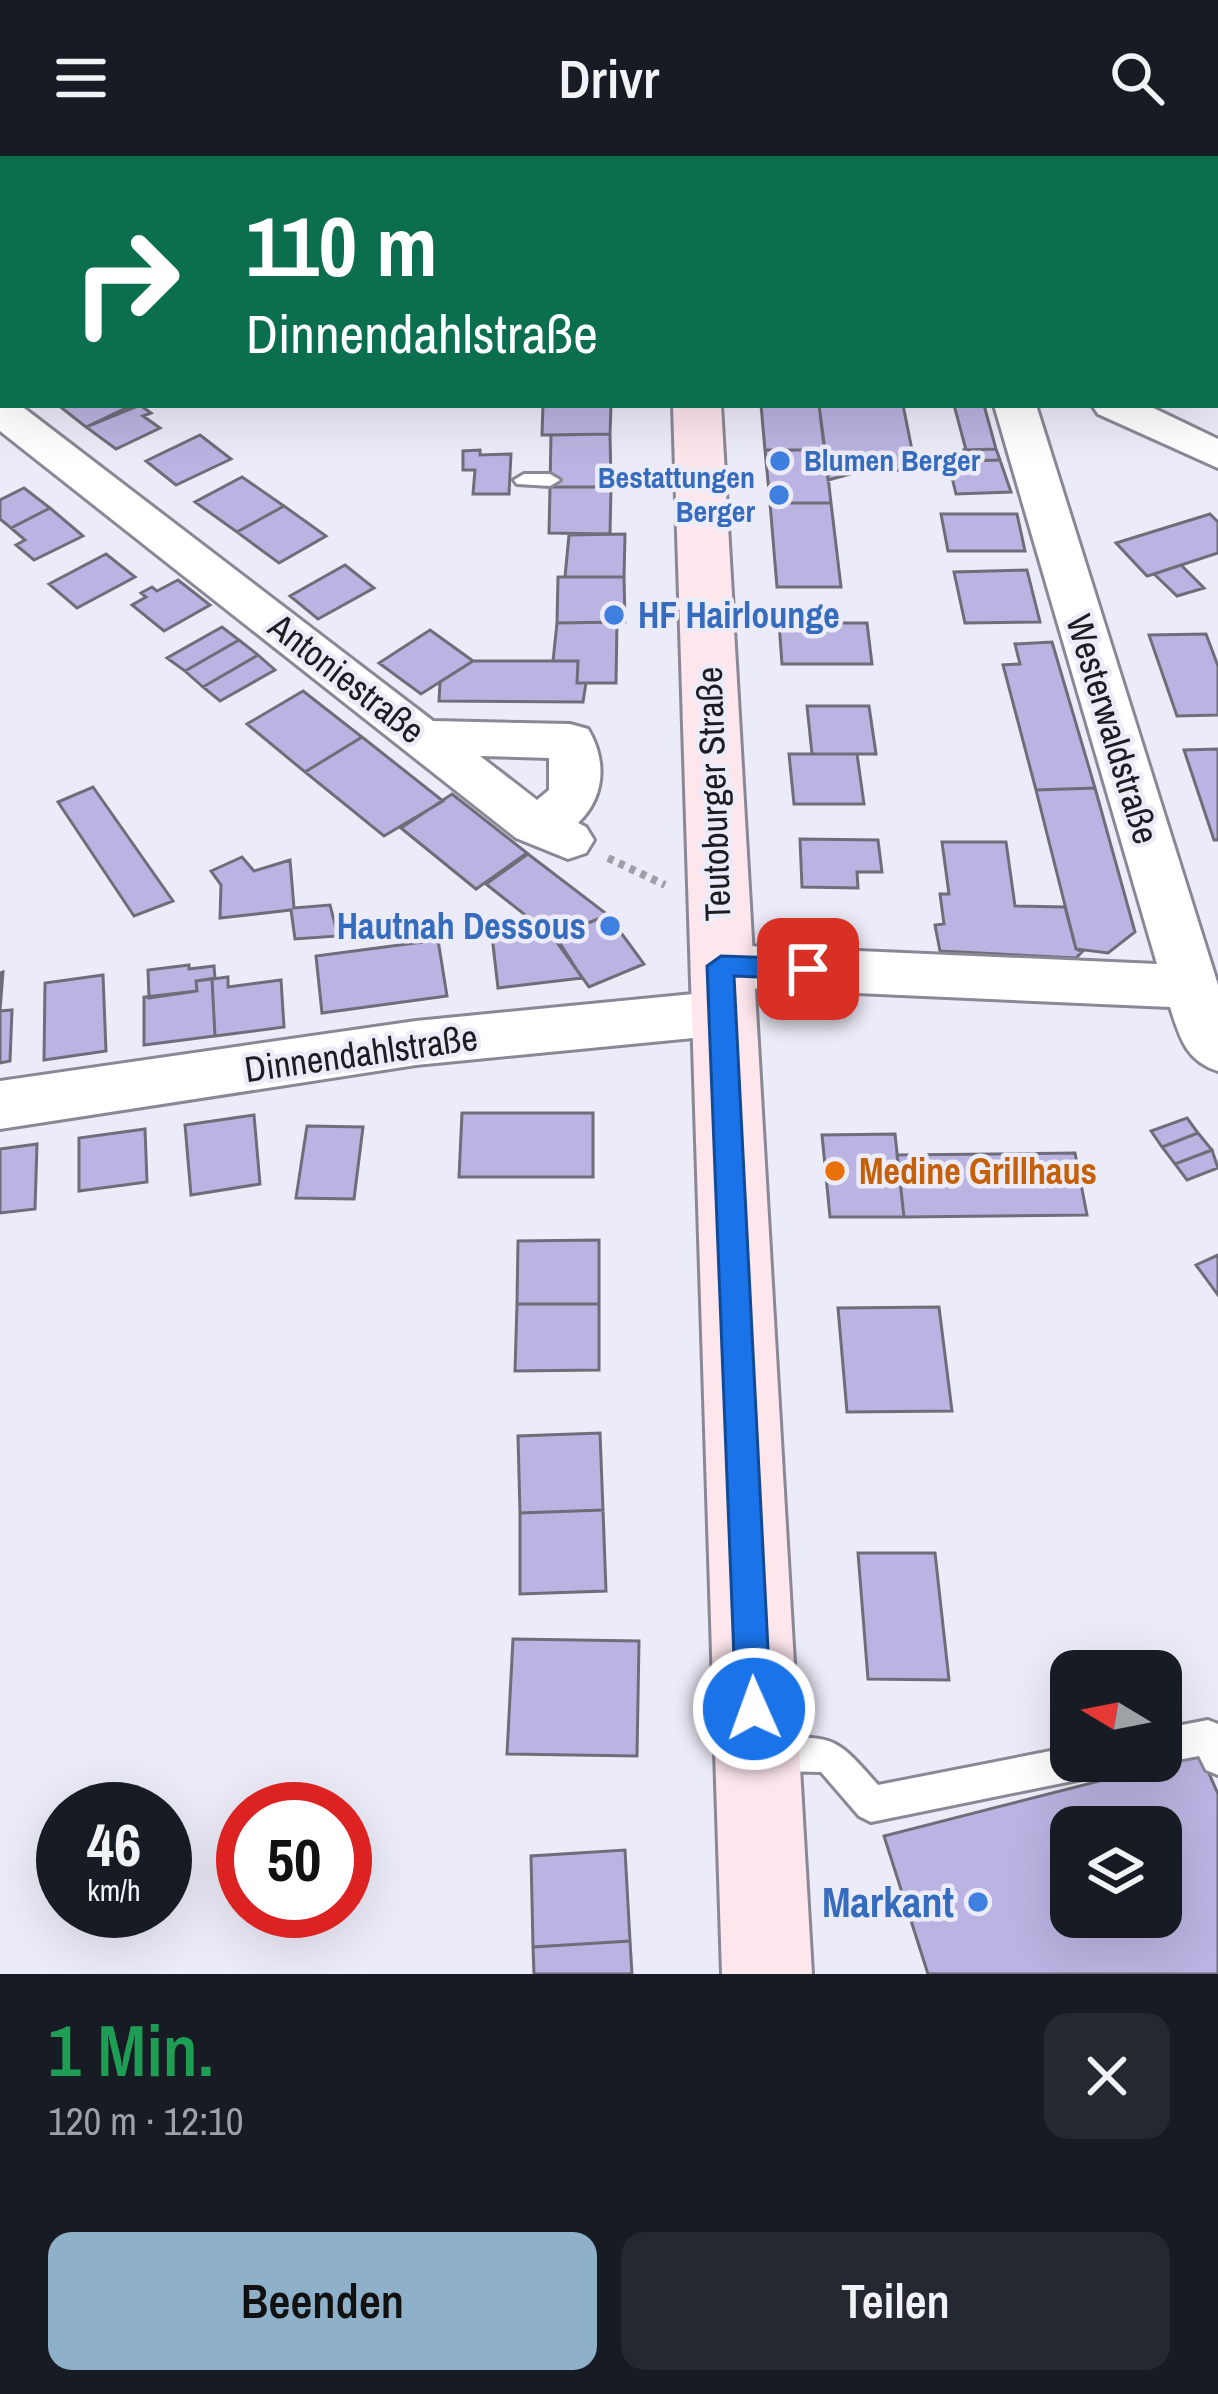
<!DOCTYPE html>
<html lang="de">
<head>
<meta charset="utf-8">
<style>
	:root { --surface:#171b24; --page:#242831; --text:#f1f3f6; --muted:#9ea1a6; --accent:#8eb0c9 }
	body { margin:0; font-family:"Archivo Narrow",sans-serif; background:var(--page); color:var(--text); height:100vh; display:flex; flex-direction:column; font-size:45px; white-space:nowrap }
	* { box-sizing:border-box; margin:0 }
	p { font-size:39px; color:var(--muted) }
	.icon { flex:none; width:66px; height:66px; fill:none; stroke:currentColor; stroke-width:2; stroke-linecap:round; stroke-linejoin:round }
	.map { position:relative; height:1818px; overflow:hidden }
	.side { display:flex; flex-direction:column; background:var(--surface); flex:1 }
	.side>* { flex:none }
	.hud { position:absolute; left:0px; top:0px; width:1218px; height:252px; box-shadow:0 12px 48px #0002; background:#0b6e4f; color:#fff; overflow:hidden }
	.needle { width:78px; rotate:280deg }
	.buttons { position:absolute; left:1050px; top:1494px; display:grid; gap:24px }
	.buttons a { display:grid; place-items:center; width:132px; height:132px; border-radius:24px; background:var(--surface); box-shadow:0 12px 48px #0002; font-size:60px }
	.speed { position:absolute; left:36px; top:1626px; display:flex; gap:24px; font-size:60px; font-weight:700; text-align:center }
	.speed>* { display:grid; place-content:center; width:156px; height:156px; border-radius:50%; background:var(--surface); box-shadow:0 12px 48px #0002; line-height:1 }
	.speed small { font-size:30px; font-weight:400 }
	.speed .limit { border:18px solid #d22; background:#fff; color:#111 }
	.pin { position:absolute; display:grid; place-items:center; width:102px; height:102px; color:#fff; margin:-51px; border-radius:24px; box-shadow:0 6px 18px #0006 }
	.me { position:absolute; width:132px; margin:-66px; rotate:358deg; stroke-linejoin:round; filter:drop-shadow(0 0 9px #0008) }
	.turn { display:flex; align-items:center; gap:42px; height:252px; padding:0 48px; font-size:54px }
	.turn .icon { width:156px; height:156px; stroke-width:2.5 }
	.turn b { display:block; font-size:84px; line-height:102px }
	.round { display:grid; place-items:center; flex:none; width:126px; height:126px; border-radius:24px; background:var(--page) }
	.overview { display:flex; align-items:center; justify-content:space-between; height:204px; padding:0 48px }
	h1 { font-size:72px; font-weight:600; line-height:90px; color:#1e9e55 }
	.action { display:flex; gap:24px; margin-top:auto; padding:24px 48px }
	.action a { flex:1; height:138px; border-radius:24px; background:var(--accent); color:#111; font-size:48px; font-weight:600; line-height:138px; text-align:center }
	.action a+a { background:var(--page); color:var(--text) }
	header { display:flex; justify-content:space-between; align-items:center; height:156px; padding:0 48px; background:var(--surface); font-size:54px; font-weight:600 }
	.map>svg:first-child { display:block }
</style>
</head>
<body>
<header><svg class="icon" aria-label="menu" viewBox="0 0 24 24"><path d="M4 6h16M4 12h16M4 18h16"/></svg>Drivr<svg class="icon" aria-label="search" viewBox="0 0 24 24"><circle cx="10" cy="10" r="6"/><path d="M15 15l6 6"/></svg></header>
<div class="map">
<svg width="1218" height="1818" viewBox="0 0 1218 1818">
	<rect width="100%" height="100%" fill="#ecebf8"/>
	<path fill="#bbb4e2" stroke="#6f6d79" stroke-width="3" fill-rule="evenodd" d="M752,0h177l2,3h-179z
		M58,249h66l4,2 -42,20z
		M140,249l11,8 -8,3 17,12 -44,21 -30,-22z
		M543,249h68l-1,29 -68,1z
		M761,249h58l6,45h-60z
		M819,249h84l13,65 -58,2 -30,8z
		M954,249h30l12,44 -30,1z
		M610,278l1,53h-61l1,-52z
		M200,279l31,24 -55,26 -30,-24z
		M996,293l4,11 -33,1 -3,-11z
		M480,294v5l31,-1 -2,40h-36l2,-24h-12v-19z
		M765,294h60l6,53h-61z
		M1000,304l11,32 -55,2 -8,-33z
		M242,321l42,29 -47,26 -42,-30z
		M550,331h61l-1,47 -61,-1z
		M24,332l26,20 -39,20 -11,-9v-19z
		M770,347h61l10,84h-64z
		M284,350l42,30 -47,27 -42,-31z
		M50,352l33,28 -49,24 -18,-15 9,-5 -14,-12z
		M941,358h76l8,37h-77z
		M1210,358l8,8v31l-64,21 -7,2 -31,-33z
		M625,378l-1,43h-59l4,-42z
		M106,398l29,23 -58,31 -28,-24z
		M345,409l29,23 -56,31 -28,-23z
		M1181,409l23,23 -27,8 -23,-22z
		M1027,414l13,52 -75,1 -11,-51z
		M558,421h66l1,45 -68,1z
		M178,424l32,25 -46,26 -32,-26 14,-8 -5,-4 11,-6 5,4z
		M617,466l-1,61h-39l1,-22h-25l4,-38z
		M779,467h88l5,41h-90z
		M222,471l17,13 -54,31 -18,-13z
		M430,474l43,31 -52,33 -42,-31z
		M1206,478l12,32v49l-41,1 -28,-81z
		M239,484l19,15 -55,32 -18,-16z
		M1052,486l43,146 -59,2 -33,-125 17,-1 -5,-20z
		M258,499l17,15 -55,31 -17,-14z
		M473,505h105l-1,22h9l-3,19 -144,-1 1,-19z
		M303,535l59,46 -57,35 -58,-48z
		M807,550h62l7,48h-64z
		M362,581l81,64 -59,35 -79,-64z
		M1218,593v91h-4l-30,-90z
		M789,598h68l7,50h-70z
		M93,631l80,114 -39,15 -76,-114z
		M1095,632l40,144 -27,21 -32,-4 -40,-159z
		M452,638l75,59 -51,36 -75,-61z
		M800,683l78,1 4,32h-25l1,16 -56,-1z
		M942,686h64l9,64 50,1 11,42 6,3 -6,6 -136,-7 -5,-26 9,-1 -4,-30h9z
		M528,698l80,61 -55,22 -67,-53z
		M242,701l12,14 36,-11 4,48 36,-3 8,31 -43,3 -4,-29 -71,8 1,-33 -10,-14z
		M608,759l36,49 -55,23 -36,-50z
		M545,775l11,6 26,41 -84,10 -6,-52z
		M438,784l9,56 -125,17 -6,-57z
		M189,809v4l25,-3 1,12 -19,3 1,10 -48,7 -1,-28z
		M3,816l-3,39 12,-1 -2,51 -10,2v-90z
		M103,819l3,76 -62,9 1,-77z
		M228,821v10l53,-7 3,47 -69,9 -3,-57z
		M212,823l3,57 -71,9v-48l53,-6 -1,-10z
		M462,957h131v64h-134z
		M254,959l6,69 -69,11 -6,-70z
		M1187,962l11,15 -36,14 -11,-16z
		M307,970l56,1 -9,72 -58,-1z
		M145,973l2,53 -68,9v-53z
		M1198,977l14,17 -37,14 -13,-17z
		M895,978l9,83h-74l-8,-82z
		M37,988l-2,65 -35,4v-64z
		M1212,994l6,18 -31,12 -12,-16z
		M1075,997l12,62 -183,2 -7,-62z
		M599,1084v64h-82l1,-63z
		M1218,1099v40l-22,-30z
		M517,1148h82v66l-84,1z
		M939,1151l13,104 -105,1 -9,-104z
		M600,1277l3,77 -83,3 -2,-77z
		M603,1354l3,81 -86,3v-81z
		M858,1397h77l14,127 -81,-1z
		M513,1483l126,2 -2,115 -130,-2z
		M1201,1599l17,39v180h-290l-44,-138zM1071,1671h90v90h-90z
		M625,1694l5,91 -97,6 -2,-91z
		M630,1785l2,33h-98l-1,-27z"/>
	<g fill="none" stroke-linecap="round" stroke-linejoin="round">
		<g stroke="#8a8895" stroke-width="6">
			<path id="lane" d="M1215,128l3,1v12l-3,-1z
				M610,317h90l10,6 -10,6 -97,-2v-8z
				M524,318h26l10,6 -10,6 -33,-2 -3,-4z
				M1208,1564l10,4v51l-12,-5 -7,-14 -38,7 -5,-2h5v-32z
				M766,1581c68,1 67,-4 112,48l193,-38v14h33l-5,12 -12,5 -216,44 -12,-6 -38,-44 -55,-1 -12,-5 -5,-12 5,-12z"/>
		</g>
		<g stroke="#8a8895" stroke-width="6">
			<path id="street" d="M1201,0h17v16l-3,-13h-16z
				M3,114v24l-3,1v-24z
				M0,241l3,8h17l413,316 137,3 18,5c19,32 17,68 -10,94l8,4 8,13 -8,13 -18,6 -52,-21 -516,-407zM480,600l69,2v32l-12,10z
				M994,249h42l182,580v86c-32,-10 -38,-33 -48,-64l-449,-20 -19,-6 -8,-15 8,-15 19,-6 436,19z
				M1092,249h55l71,34v29l-120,-54z
				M724,835l20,7 8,15 -8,15 -20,7 -308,30 -416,64v-48l416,-60z"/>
		</g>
		<g stroke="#8a8895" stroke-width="6">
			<path id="secondary" d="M663,0h42v3h-42z
				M673,249h48l91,1569h-90z"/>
		</g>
		<path stroke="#a09fa9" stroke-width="8" stroke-dasharray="6 6" stroke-linecap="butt" d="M608,702l57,27"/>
		<use href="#lane" fill="#fff" fill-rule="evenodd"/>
		<use href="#street" fill="#fff" fill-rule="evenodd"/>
		<use href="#secondary" fill="#fde6ec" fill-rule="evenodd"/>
	</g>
	<path fill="#1a73e8" stroke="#114b97" stroke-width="3" d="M721,800l87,3 13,10 -13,10 -74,-3 37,733 -5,13 -12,5 -13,-5 -5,-13 -29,-743z"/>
	<g fill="#3f7fe0" stroke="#ecebf8" stroke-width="4.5">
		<circle cx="780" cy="305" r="12"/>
		<circle cx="779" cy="339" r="12"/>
		<circle cx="614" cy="459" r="12"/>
		<circle cx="610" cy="770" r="12"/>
		<circle cx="978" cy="1746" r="12"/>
	</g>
	<circle fill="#e8710a" stroke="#ecebf8" stroke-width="4.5" cx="835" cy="1015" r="12"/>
	<g text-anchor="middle" stroke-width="9" stroke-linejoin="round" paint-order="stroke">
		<g font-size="30" font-weight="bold" fill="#366cbe" stroke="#ecebf8" text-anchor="start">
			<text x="804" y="315">Blumen Berger</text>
			<text x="755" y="332" text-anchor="end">Bestattungen<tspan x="755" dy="34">Berger</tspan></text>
		</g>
		<g font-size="36" font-weight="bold" fill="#366cbe" stroke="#ecebf8" text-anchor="start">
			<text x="638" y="472">HF Hairlounge</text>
			<text x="586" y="783" text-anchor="end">Hautnah Dessous</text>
		</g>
		<g font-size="36" fill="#1d1d21" stroke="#ecebf8">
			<text transform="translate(347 522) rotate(38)" y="13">Antoniestraße</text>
			<text transform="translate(1113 573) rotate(73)" y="13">Westerwaldstraße</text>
			<text transform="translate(713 638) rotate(-92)" y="13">Teutoburger Straße</text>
			<text transform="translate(361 897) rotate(-8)" y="13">Dinnendahlstraße</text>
		</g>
		<g font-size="36" font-weight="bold" fill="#c56008" stroke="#ecebf8" text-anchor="start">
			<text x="859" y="1028">Medine Grillhaus</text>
		</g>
		<g font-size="42" font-weight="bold" fill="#366cbe" stroke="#ecebf8" text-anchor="end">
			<text x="954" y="1761">Markant</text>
		</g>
	</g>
</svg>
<div class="buttons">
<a><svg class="needle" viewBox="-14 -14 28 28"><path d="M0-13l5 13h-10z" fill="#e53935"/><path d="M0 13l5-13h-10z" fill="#9ea1a6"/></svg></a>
<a><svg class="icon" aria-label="layers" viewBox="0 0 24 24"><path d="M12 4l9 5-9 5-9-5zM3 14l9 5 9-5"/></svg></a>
</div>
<div class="speed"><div>46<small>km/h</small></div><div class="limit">50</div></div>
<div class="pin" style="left:808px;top:813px;background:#d93025"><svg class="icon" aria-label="arrive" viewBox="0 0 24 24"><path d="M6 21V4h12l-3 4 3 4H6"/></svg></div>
<svg class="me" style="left:754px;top:1553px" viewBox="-20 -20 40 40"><circle r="17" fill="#1a73e8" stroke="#fff" stroke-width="3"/><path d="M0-11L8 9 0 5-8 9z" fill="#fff"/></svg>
<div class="hud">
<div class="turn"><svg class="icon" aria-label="right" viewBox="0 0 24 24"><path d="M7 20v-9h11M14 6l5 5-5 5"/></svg><div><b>110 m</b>Dinnendahlstraße</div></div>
</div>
</div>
<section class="side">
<div class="overview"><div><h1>1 Min.</h1><p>120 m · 12:10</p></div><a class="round"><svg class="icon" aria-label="close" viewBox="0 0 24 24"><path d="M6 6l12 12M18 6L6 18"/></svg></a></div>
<div class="action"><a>Beenden</a><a>Teilen</a></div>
</section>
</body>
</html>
